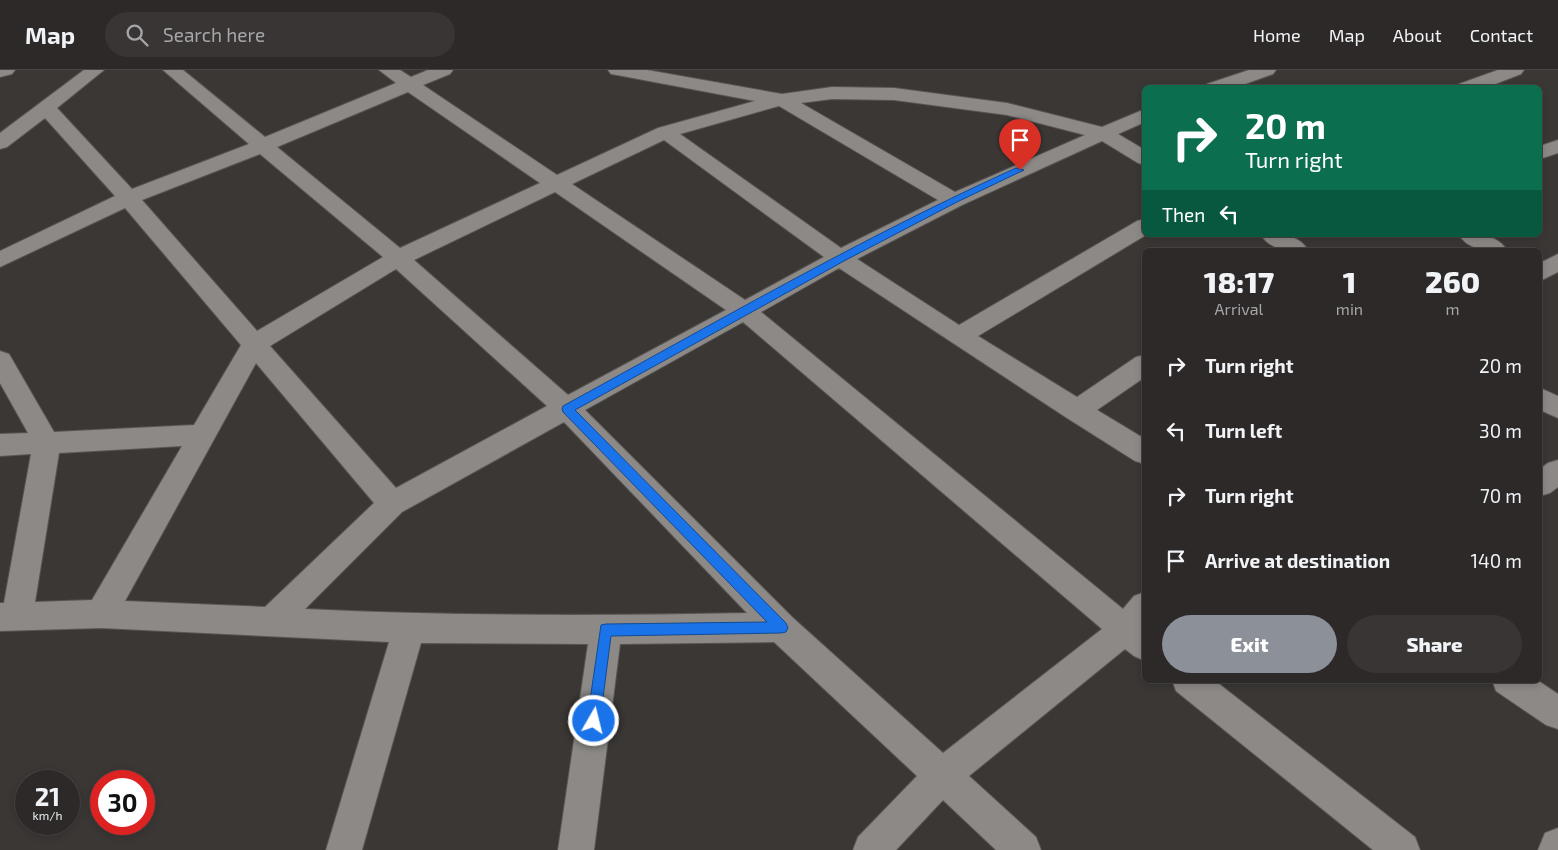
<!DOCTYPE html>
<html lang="en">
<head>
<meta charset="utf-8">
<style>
	:root { --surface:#2c2928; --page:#383534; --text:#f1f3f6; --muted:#a6a6a8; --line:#484545; --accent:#8c9099 }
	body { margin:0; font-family:"Exo 2",sans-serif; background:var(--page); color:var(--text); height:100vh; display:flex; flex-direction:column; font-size:19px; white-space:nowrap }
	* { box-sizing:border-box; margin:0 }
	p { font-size:16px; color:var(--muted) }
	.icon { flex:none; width:28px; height:28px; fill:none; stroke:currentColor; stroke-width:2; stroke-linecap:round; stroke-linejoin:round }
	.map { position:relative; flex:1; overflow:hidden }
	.side { position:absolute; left:1142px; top:178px; width:400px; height:435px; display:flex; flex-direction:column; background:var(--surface); border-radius:8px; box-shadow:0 2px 8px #0003,0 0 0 1px var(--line) }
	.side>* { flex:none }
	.hud { position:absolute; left:1142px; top:15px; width:400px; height:152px; border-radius:8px; box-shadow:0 2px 8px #0003,0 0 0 1px var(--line); background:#0b6e4f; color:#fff; overflow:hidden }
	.speed { position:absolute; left:15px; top:700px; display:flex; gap:10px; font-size:25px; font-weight:700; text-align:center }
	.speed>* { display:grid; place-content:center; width:65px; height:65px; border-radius:50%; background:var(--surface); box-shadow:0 2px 8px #0003,0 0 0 1px var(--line); line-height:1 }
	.speed small { font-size:12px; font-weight:400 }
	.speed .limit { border:8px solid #d22; background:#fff; color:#111 }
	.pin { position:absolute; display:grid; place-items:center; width:42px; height:42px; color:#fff; margin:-51px -21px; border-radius:50% 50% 50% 0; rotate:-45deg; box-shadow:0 0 5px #0007 }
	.pin .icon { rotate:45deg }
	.me { position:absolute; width:55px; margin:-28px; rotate:8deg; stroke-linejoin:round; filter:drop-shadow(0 0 4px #0008) }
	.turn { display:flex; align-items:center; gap:18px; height:105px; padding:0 20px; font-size:22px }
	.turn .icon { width:65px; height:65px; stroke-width:2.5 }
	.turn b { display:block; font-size:35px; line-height:42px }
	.then { display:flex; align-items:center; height:48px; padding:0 20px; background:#0003; gap:10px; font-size:19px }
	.eta { display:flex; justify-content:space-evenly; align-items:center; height:85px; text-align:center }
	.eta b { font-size:30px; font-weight:800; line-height:35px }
	.action { display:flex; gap:10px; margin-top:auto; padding:10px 20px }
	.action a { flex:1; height:58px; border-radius:30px; background:var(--accent); color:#fff; font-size:20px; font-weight:800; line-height:58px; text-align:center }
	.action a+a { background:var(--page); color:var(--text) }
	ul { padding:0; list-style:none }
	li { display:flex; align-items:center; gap:15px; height:65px; padding:0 20px }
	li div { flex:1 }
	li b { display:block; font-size:19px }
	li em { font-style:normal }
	header { display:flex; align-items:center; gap:30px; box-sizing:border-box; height:70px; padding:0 25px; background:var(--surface); border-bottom:1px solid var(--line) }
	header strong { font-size:24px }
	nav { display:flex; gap:28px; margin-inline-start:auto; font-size:18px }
	.search { width:350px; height:45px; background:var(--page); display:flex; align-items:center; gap:12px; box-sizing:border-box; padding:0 18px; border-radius:28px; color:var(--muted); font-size:19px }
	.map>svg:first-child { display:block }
</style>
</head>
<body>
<header>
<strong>Map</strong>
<div class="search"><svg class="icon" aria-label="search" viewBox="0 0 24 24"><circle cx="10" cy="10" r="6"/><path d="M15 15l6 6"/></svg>Search here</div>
<nav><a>Home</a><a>Map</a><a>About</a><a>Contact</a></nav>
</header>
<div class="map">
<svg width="1558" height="780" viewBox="0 0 1558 780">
	<rect width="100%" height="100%" fill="#3a3735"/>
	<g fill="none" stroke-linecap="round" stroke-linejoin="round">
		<g stroke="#585653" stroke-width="2">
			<path id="minor" d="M0,0h15l-3,4 -12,3z
				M84,0h20l-47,38 75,81 117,-45 -86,-74h20l82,67 131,-54 -17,-13h21l11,7 17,-7h25l-3,4 -27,11 134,90 101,-47 97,-27 -138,-26 -6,-1 -3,-4h39l135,24 50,-7 62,1 113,15 95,24 43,-18v13l-27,12 27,16v15l-7,-2 -36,-22 -140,64 -105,54 102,66 178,-104 8,-2 1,16 -168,101 99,61 59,-40 9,-2v22l-48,33 48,29v25l-10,-3 -68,-43 -228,-150 -78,44 362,297 11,-13 11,-4v69l-11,-5 -9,-7 -156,127 67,61 5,13h-45l-53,-50 -47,50h-43l5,-13 59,-61 -143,-134 -154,2 -26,206h-36l30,-206 -167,-1 -59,207h-36l63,-208 -288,-14 -101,3v-28h4l27,-149 -31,2v-22l28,-1 -28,-50v-32l9,3 45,78 140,-7 47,-80 -116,-137 -125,59v-16l115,-55 -70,-78 -38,29 -7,2v-16zM408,22l132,91 -140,65 -123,-101zM832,29l62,1 113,15 78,20 -130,57 -154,-89zM779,36l159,94 -97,48 -161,-114zM664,70l160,117 -79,43 -173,-116zM260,84l123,103 -126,74 -115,-131zM555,122l171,118 -158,85 -154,-135zM396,199l151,137 -151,82 -126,-142zM743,252l359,307 -159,124 -151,-136 -207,-207zM256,293l118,140 -109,104 -140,-6zM564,352l183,191c-147,3 -294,3 -442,-4l97,-97zM182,376l-90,154 -57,2 24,-149z
				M1249,0h27l-3,4 -39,14h-29l2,-4z
				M1498,0h26l-3,4 -36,14h-28l2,-4z
				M1558,70v13l-18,6v-13z
				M1261,165c18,0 37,-2 47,15 -18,0 -36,2 -47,-15z
				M1459,165c18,0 37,-2 48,15 -18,0 -37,2 -48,-15z
				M1558,184v18l-18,9v-18z
				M1540,318l18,8v22l-18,-8z
				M1558,390v27l-8,6 -10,3v-27l8,-6z
				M1172,610h42l201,157 5,13h-47l-197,-159z
				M1492,610h45l21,14v35l-12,-4 -50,-34z
				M1558,758v22h-20l7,-17z"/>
		</g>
		<use href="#minor" fill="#8c8986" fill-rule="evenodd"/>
	</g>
	<path fill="#1a73e8" stroke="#114b97" d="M1016,98l8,2 -67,32 -113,59 -269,149 211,213 2,5 -2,4 -5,1 -170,3 -11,85 -2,5 -4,2 -5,-2 -2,-5 14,-96 5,-1 161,-2 -204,-210 -1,-3 1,-3c150,-82 298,-168 453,-238z"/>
</svg>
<div class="speed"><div>21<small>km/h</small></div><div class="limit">30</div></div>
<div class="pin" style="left:1020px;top:100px;background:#d93025"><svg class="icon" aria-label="arrive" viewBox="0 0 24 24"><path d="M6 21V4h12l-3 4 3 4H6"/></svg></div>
<svg class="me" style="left:594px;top:651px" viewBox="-20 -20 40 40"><circle r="17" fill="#1a73e8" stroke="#fff" stroke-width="3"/><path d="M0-11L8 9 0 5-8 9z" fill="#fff"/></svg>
<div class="hud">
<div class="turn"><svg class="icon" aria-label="right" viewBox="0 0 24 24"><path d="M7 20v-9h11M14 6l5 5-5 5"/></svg><div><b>20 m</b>Turn right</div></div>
<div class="then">Then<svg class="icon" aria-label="left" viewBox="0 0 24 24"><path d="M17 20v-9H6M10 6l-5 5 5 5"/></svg></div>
</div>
<section class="side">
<div class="eta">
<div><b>18:17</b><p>Arrival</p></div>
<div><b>1</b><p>min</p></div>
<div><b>260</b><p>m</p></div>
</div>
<ul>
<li><svg class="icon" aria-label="right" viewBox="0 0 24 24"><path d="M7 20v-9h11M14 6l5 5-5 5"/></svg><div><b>Turn right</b></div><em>20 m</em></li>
<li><svg class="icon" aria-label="left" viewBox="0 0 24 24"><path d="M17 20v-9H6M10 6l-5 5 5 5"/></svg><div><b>Turn left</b></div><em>30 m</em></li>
<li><svg class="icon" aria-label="right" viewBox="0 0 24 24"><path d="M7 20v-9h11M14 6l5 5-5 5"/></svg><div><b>Turn right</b></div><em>70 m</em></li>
<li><svg class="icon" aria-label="arrive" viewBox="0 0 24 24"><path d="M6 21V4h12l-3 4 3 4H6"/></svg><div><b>Arrive at destination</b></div><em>140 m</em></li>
</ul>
<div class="action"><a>Exit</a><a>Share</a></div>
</section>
</div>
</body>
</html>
